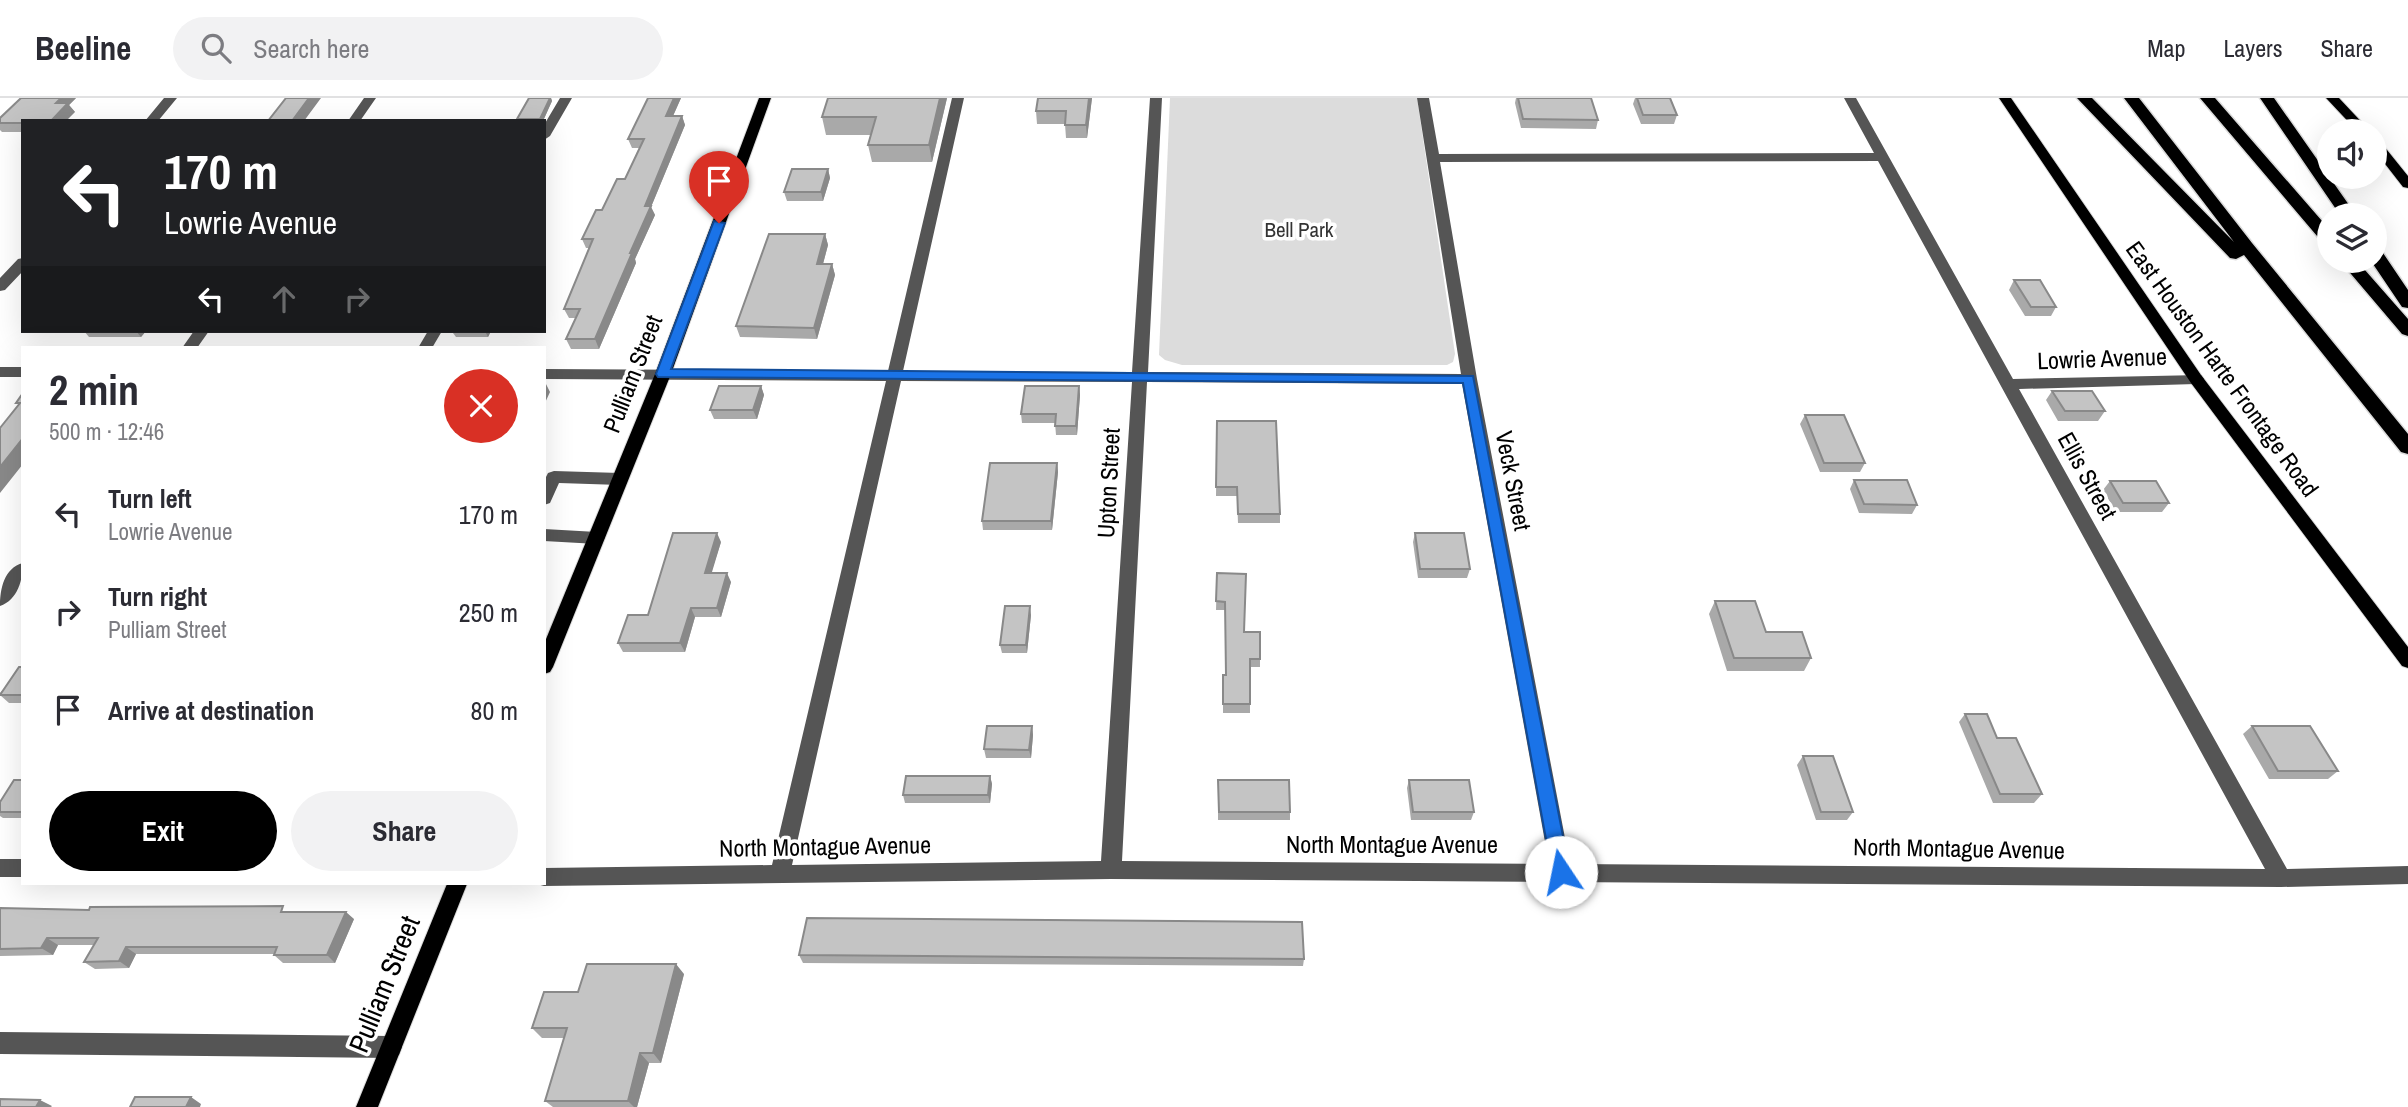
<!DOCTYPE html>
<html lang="en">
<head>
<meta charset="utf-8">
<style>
	:root { --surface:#fff; --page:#f2f2f3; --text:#2b2b33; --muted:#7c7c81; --line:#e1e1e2; --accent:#000 }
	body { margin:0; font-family:"Archivo Narrow",sans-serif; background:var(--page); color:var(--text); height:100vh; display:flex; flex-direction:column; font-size:26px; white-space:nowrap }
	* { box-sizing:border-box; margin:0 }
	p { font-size:23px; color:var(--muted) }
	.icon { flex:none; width:38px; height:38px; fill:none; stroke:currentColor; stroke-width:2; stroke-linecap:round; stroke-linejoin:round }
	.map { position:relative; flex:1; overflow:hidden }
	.drawer { position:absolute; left:21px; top:248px; width:525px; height:539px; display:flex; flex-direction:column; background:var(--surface); border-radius:0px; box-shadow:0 7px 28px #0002 }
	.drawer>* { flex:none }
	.guide { position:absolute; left:21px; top:21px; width:525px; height:214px; border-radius:0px; box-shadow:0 7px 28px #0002; background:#202124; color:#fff; overflow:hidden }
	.buttons { position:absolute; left:2317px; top:21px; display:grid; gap:14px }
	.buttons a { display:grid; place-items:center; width:70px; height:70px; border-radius:50%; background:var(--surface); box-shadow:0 7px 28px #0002; font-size:35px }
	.pin { position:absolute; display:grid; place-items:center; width:60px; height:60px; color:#fff; margin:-72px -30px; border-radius:50% 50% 50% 0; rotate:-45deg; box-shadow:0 0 7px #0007 }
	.pin .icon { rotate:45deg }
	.me { position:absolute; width:77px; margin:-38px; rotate:349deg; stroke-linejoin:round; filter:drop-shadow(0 0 5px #0008) }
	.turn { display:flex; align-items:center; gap:24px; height:147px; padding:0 28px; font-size:32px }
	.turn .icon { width:91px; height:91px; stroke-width:2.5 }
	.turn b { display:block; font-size:49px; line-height:60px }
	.lanes { display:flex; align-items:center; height:66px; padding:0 28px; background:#0003; justify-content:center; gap:35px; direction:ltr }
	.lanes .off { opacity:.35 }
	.round { display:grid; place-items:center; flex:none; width:74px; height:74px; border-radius:37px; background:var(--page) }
	.summary { display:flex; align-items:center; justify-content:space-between; height:119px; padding:0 28px }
	h1 { font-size:42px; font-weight:700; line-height:52px }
	.cta { display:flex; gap:14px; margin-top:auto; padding:14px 28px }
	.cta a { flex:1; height:80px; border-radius:42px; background:var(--accent); color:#fff; font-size:28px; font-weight:700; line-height:80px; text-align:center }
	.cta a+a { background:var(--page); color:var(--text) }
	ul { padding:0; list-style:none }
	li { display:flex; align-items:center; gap:21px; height:98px; padding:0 28px }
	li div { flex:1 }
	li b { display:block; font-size:26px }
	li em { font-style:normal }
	header { display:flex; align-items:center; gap:42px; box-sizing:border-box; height:98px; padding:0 35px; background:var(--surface); border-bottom:2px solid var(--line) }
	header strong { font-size:33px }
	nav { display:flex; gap:38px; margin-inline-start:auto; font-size:24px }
	.search { width:490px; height:63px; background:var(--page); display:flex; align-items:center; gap:18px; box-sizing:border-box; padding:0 24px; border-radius:38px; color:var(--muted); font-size:26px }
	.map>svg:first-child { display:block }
</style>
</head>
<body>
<header>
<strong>Beeline</strong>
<div class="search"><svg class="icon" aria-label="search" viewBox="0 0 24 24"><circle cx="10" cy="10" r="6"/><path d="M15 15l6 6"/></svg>Search here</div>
<nav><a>Map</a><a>Layers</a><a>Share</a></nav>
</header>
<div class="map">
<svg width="2408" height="1009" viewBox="0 0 2408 1009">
	<rect width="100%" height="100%" fill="#fff"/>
	<path fill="#dcdcdc" d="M1170,0h247l38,256 -2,8 -6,3h-265l-17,-5 -6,-5z"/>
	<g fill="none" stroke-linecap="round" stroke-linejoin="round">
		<g stroke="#dbdbdb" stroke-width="2">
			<path id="major" d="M759,0h12l-100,276 -118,293 -3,5 -6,2v-30l111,-270z
				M1999,0h12l190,277 207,272v21l-6,-2 -211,-283z
				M2326,0h13l31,33h-13z
				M2375,41l4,1 29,36v12l-5,-1 -28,-36z
				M447,786h20l-89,223h-22z"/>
		</g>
		<g stroke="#dbdbdb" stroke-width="3">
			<path id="highway" d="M2077,0h15l142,144 -110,-144h15l113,145 156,191v20l-7,-2 -157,-197 -8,4 -6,-1z
				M2200,0h15l114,131v15l-6,-1z
				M2260,0h14l82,117h-16z
				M2375,151l6,1 27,40v18l-6,-1 -31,-46h4z
				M2340,163h17l51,58v17l-6,-2z"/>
		</g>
		<path fill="#555" fill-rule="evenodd" d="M164,0h13l-19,23h-13z
			M364,0h12l-16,23h-12z
			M560,0h12l-22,38 -6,4v-15z
			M952,0h12l-61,273 229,1 18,-274h12l-14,274 313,2 -44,-276h12l10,56 435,-1 -30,-55h12l157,281 188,-4 3,4 -3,4 -5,1 -177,5 268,480 121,-3v18l-127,3 -1170,-8 -567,7 -7,-2h7v-16l228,-3 114,-484 -342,-2v-10l344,2zM1878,63l387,708 -695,-5 -93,-485 -37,-217zM901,283l231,1 -31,479 -309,4zM1147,284l315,2 87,480 -427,-3z
			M23,160v13l-18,19 -5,1v-13l18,-19z
			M194,233h15l-12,17h-15z
			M428,233h14l-10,17h-14z
			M0,269h23v10h-23z
			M554,373l66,2 8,6 -8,6 -61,-2 -9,20 -6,2v-24l4,-8z
			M544,431l53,3 8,6 -8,6 -53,-3z
			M23,465c0,16 -5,37 -23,43 0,-17 4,-38 23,-43z
			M0,761h23v18h-23z
			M0,934l391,4 8,3 3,8 -3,8 -8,3 -391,-4z"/>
		<use href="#major" fill="#000" fill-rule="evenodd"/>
		<use href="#highway" fill="#000" fill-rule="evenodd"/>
	</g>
	<path fill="#a9a9a9" d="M21,0h55l-7,7 6,7 -52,9v11h-21l-2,-2v-12z
		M529,0h22l1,3 -9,20h-25l-1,-2z
		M648,0h33l-8,18h9l3,9 -34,82 4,8 -20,44 1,4 -37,86h-28l-5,-10 10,-21h-7l-5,-9 26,-61h-4l-4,-9 43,-60 14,-31h-7l-4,-9z
		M947,0l-15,64h-60l-4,-17 3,-10h-45l-4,-18z
		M1038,0h54l-5,40h-21l-1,-14h-28l-1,-13z
		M1516,0h75l7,22 -2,9 -75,-1 -6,-25z
		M1635,0h35l7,17 -3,9h-33l-8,-20z
		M828,71l2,9 -7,23h-36l-3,-9z
		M825,136l3,11 -5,19h9l3,11 -18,64 -77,-2 -4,-11z
		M2014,182l42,27 -5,9h-26l-16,-26z
		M84,233h62l-5,6h-52z
		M379,233h47l-2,2 -44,-1z
		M443,233h48l-3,6h-32l-3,-4h-9z
		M761,288l3,9 -7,24h-43l-4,-9z
		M1079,288l1,9 -3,40h-21l-1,-12h-33l-1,-9z
		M2052,293l53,20 -7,10h-40l-12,-21z
		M1805,317l60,48 -5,9h-40l-20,-48z
		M1217,323l63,93v9h-42l-1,-27h-21z
		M1057,365l1,9 -6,58h-69l-1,-9z
		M1854,382l63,25 -5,9 -53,-1 -9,-24z
		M2110,383l59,22 -7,9h-46l-13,-22z
		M1415,435l55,36 -3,9h-49l-5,-36z
		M721,444l-10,31 20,9 -10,35h-26l-10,35h-62l-5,-9z
		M1217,475l27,59 16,27v8h-10v46h-27v-38h3l-1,-65h-9z
		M1715,503l51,31 45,26 -7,13h-77l-18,-57z
		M1031,517l-4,38h-25l-2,-8z
		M23,569v36h-14l-9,-8v-2z
		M1965,616l32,24 45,56 -8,9h-41l-34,-81z
		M1032,628l1,9 -2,23h-45l-2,-9z
		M2252,628l86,45 -10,8h-59l-26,-45z
		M1803,658l50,56 -6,8h-31l-19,-55z
		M990,678l2,8 -2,19h-85l-2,-8z
		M23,682v38h-20l-3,-2v-14z
		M1218,682l72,32v8h-72z
		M1409,682l65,32 -3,8h-60l-4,-32z
		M0,810l289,4 65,7 -19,44h-52l-9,-8v-1h-138l-7,14 -34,1 -11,-7 10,-17h-36l-5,10 -53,1z
		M799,857l505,4 -1,7 -500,-3z
		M684,876l-23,89h-12l-12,44h-84l-8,-6 19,-63h-22l-10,-10 46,-36z"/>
	<path fill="#898989" d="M61,0h15l-7,7 6,7 -9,9h-15l5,-18z
		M309,0h12l-17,23h-12z
		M550,0h1l1,3 -9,20h-3v-2z
		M674,0h7l-12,27 -3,-9z
		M940,0h7l-15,64 -3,-17z
		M1089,0h3l-5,40 -1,-13z
		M682,18l3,9 -34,82 4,8 -20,44 1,4 -37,86 -4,-10 35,-86 15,-47z
		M828,71l2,9 -7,23 -2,-9z
		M825,136l3,11 -8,30 -3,-11z
		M832,166l3,11 -18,64 -3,-11z
		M136,233h10l-5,6z
		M485,233h6l-3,6z
		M544,282l6,12 -6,13z
		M761,288l3,9 -7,24 -4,-9z
		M1079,288l1,9 -3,40 -1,-9z
		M23,340v26l-23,29v-26z
		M1057,365l1,9 -6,58 -1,-9z
		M717,435l4,9 -12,40 -4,-9z
		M727,475l4,9 -10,35 -4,-9z
		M1030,508l1,9 -4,38 -1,-8z
		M691,510l4,9 -10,35 -5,-9z
		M1032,628l1,9 -2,23 -2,-8z
		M990,678l2,8 -2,19 -2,-8z
		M346,814l8,7 -19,44 -8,-8z
		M47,840l11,7 -5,10 -12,-7z
		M126,849l10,7 -7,14 -10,-7z
		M676,866l8,10 -23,89 -8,-10z
		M640,955l9,10 -12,44h-3l-6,-6z
		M191,999l10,7 -1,3h-14z
		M40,1002l12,6 -1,1h-15z"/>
	<path fill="#c4c4c4" stroke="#898989" stroke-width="2" d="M21,0h40l-5,5h12l-17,18h-28v2h-23v-5z
		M286,0h23l-17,23h-24z
		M529,0h21l-10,21h-23z
		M648,0h26l-8,18h16l-37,90h6l-21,47h2l-37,86h-29l14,-30h-16l29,-70h-11l14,-29h6l15,-31h8l19,-40h-16z
		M828,0h112l-11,47h-61l8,-28h-54z
		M1038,0h51l-3,27h-21l1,-14h-30z
		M1518,0h73l7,22 -75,-1z
		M1637,0h33l7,17h-34z
		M792,71h36l-7,23h-37z
		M769,136h56l-8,30h15l-18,64 -78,-2z
		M2014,182h26l16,27h-25z
		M719,288h42l-8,24h-43z
		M1025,288h54l-3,40h-21l1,-12h-35z
		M2052,293h40l13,20h-40z
		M23,295v45l-23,29v-39l20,-25h-4z
		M1805,317h39l21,48h-41z
		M1217,323h59l4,93h-42l-1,-27h-21z
		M990,365h67l-6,58h-69z
		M1854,382h53l10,25 -53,-1z
		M2110,383h46l13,22h-46z
		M673,435h44l-12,40h22l-10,35h-26l-11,35h-62l10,-28h20z
		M1415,435h49l6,36h-50z
		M1217,475l29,1 -2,58h16v27h-10v45h-27v-29h3l-1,-73 -9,-1z
		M1715,503h40l11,31h36l9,26h-77z
		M1005,508h25l-4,39h-26z
		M19,569h4v28h-23z
		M1965,616h22l10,24h19l26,56h-42z
		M987,628h45l-3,24 -45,-1z
		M2252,628h58l28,45h-60z
		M1803,658h30l20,56h-32z
		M906,678h84l-2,19h-85z
		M14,682h9v32h-23v-10z
		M1218,682h71l1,32h-71z
		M1409,682h60l5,32h-61z
		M283,808l-2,6h65l-19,43h-53l3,-8h-151l-7,14 -35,1 14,-24h-51l-6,10 -41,1v-41l89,2 1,-3z
		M807,820l495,4 2,37 -505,-4z
		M587,866h89l-23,89h-13l-12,48h-83l22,-73h-35l12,-36h34z
		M135,999h56l-5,10h-56z
		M0,1001l40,1 -4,7h-36z"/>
	<path fill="#1a73e8" stroke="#114b97" stroke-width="2" d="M714,123l11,2 -54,146 802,7 97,496 -2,6 -7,2 -6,-2 -3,-6 -89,-489 -805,-6 -2,-3z"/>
	<g text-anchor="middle" stroke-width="7" stroke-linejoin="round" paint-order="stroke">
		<g font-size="21" fill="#333" stroke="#fff">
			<text x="1299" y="139">Bell Park</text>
		</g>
		<g font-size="24" fill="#000" stroke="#fff">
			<text transform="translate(2102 261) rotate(-2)" y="8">Lowrie Avenue</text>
			<text transform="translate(2222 271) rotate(54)" y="8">East Houston Harte Frontage Road</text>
			<text transform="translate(633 276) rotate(-69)" y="8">Pulliam Street</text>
			<text transform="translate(2087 378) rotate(61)" y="8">Ellis Street</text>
			<text transform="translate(1513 383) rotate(79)" y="8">Veck Street</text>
			<text transform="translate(1109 385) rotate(-87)" y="8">Upton Street</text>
			<text x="1392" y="755">North Montague Avenue</text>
			<text transform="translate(825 749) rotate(-1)" y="8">North Montague Avenue</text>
			<text transform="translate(1959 751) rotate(1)" y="8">North Montague Avenue</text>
		</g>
		<g font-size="28" fill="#000" stroke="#fff">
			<text transform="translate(384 886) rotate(-68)" y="10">Pulliam Street</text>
		</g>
	</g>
</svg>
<div class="buttons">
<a><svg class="icon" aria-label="sound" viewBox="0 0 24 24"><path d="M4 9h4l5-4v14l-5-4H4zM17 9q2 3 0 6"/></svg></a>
<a><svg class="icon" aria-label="layers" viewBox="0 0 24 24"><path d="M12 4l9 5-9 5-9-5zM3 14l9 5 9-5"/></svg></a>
</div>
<div class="pin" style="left:719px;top:125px;background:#d93025"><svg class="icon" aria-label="arrive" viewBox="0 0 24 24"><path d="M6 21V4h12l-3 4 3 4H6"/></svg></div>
<svg class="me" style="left:1561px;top:774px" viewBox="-20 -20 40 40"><circle r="19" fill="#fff"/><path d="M0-13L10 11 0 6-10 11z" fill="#1a73e8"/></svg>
<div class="guide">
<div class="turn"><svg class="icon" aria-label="left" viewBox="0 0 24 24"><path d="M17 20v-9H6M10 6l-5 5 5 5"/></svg><div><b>170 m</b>Lowrie Avenue</div></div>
<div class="lanes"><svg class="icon" aria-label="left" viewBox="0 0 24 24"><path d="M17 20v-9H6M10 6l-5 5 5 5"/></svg><svg class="icon off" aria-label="ahead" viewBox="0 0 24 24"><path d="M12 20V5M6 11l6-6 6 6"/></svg><svg class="icon off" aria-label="right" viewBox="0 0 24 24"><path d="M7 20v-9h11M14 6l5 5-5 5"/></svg></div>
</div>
<section class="drawer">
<div class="summary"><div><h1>2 min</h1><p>500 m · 12:46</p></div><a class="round" style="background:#d93025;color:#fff"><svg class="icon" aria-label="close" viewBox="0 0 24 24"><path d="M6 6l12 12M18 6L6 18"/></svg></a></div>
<ul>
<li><svg class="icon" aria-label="left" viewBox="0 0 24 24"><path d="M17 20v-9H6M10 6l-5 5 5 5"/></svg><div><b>Turn left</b><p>Lowrie Avenue</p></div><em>170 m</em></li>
<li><svg class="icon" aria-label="right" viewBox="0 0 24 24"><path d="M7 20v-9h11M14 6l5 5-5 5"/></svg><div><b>Turn right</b><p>Pulliam Street</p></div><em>250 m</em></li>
<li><svg class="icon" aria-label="arrive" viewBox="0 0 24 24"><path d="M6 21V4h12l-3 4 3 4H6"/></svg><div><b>Arrive at destination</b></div><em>80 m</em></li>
</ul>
<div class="cta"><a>Exit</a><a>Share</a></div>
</section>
</div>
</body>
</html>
